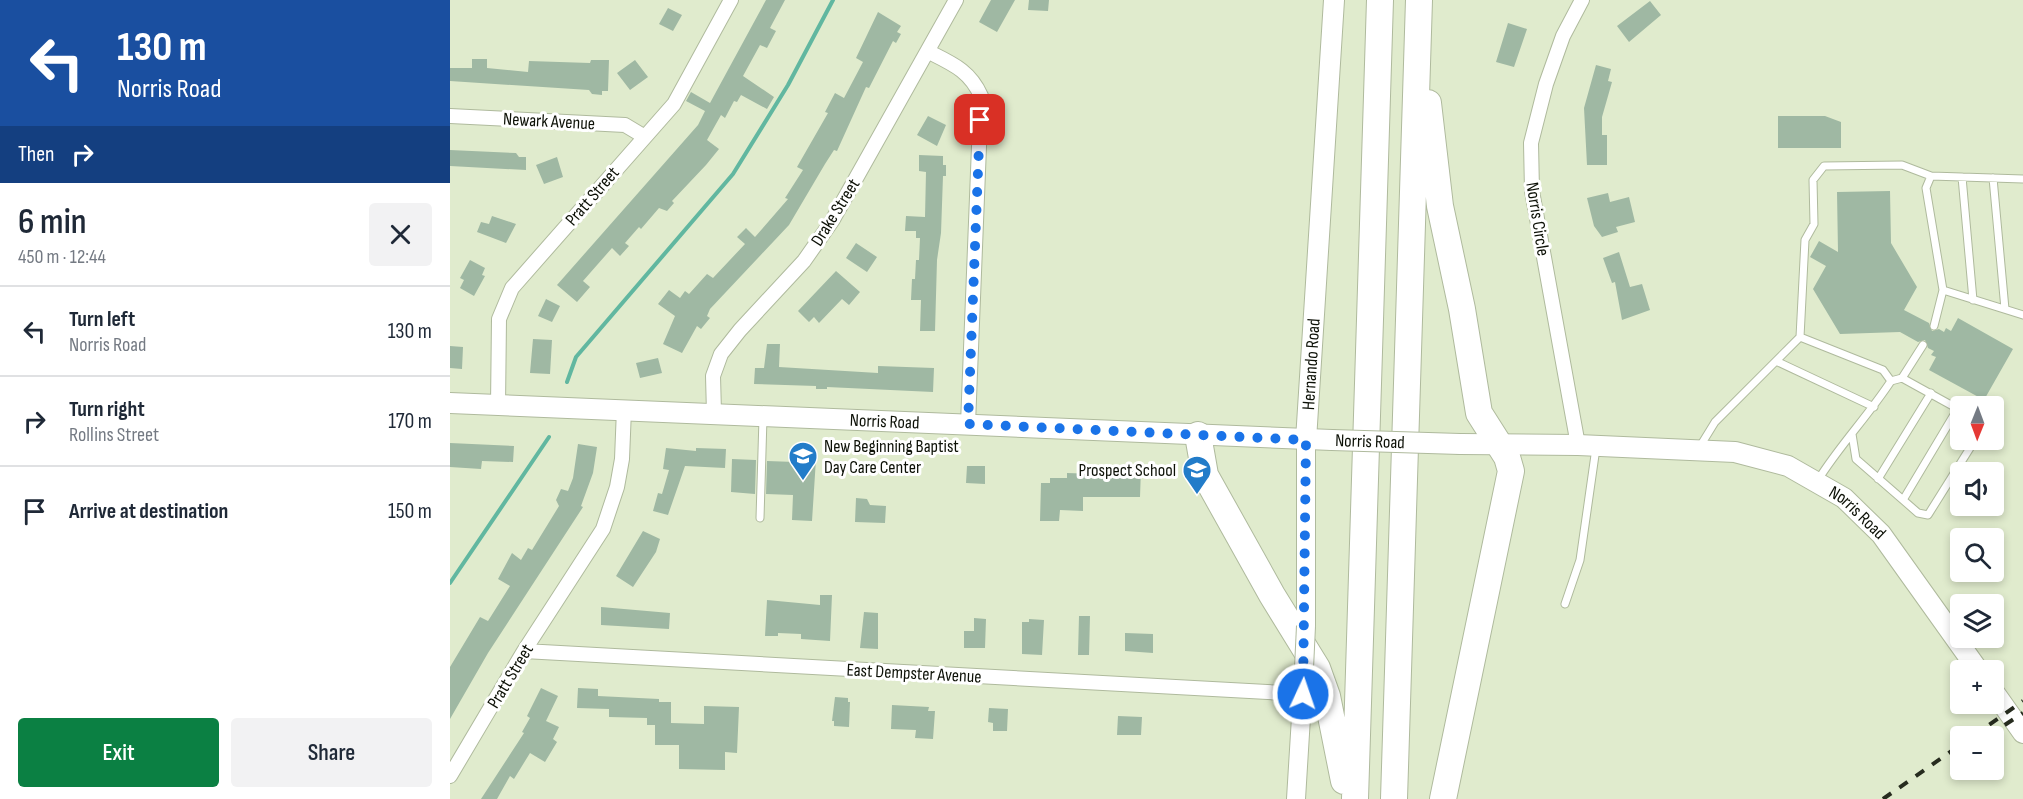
<!DOCTYPE html>
<html lang="en">
<head>
<meta charset="utf-8">
<style>
	:root { --surface:#fff; --page:#f2f2f3; --text:#1f2937; --muted:#747a83; --line:#e0e1e3; --accent:#0b8043 }
	body { margin:0; font-family:"Sofia Sans Condensed",sans-serif; background:var(--page); color:var(--text); height:100vh; display:flex; flex-direction:column; font-size:22px; white-space:nowrap }
	* { box-sizing:border-box; margin:0 }
	p { font-size:20px; color:var(--muted) }
	.icon { flex:none; width:33px; height:33px; fill:none; stroke:currentColor; stroke-width:2; stroke-linecap:round; stroke-linejoin:round }
	.map { position:relative; flex:1; overflow:hidden }
	.side { display:flex; flex-direction:column; background:var(--surface); width:450px }
	.side>* { flex:none }
	.hud { background:#1a4fa0; color:#fff; overflow:hidden }
	.needle { width:39px; rotate:181deg }
	.tools { position:absolute; left:1500px; top:396px; display:grid; gap:12px }
	.tools a { display:grid; place-items:center; width:54px; height:54px; border-radius:6px; background:var(--surface); box-shadow:0 3px 9px #0003; font-size:30px }
	.pin { position:absolute; display:grid; place-items:center; width:51px; height:51px; color:#fff; margin:-26px; border-radius:12px; box-shadow:0 3px 9px #0006 }
	.me { position:absolute; width:66px; margin:-33px; rotate:3deg; stroke-linejoin:round; filter:drop-shadow(0 0 4px #0008) }
	.turn { display:flex; align-items:center; gap:21px; height:126px; padding:0 18px; font-size:27px }
	.turn .icon { width:78px; height:78px; stroke-width:2.5 }
	.turn b { display:block; font-size:42px; line-height:51px }
	.then { display:flex; align-items:center; height:57px; padding:0 18px; background:#0003; gap:12px; font-size:22px }
	.round { display:grid; place-items:center; flex:none; width:63px; height:63px; border-radius:6px; background:var(--page) }
	.headline { display:flex; align-items:center; justify-content:space-between; height:102px; padding:0 18px }
	h1 { font-size:36px; font-weight:600; line-height:45px }
	.primary-button { display:flex; gap:12px; margin-top:auto; padding:12px 18px }
	.primary-button a { flex:1; height:69px; border-radius:6px; background:var(--accent); color:#fff; font-size:24px; font-weight:600; line-height:69px; text-align:center }
	.primary-button a+a { background:var(--page); color:var(--text) }
	ul { padding:0; list-style:none }
	li { display:flex; align-items:center; gap:18px; height:90px; padding:0 18px; border-top:2px solid var(--line) }
	li div { flex:1 }
	li b { display:block; font-size:22px }
	li em { font-style:normal }
	main { display:flex; flex:1; min-height:0 }
	.map>svg:first-child { display:block }
</style>
</head>
<body>
<main>
<section class="side">
<div class="hud">
<div class="turn"><svg class="icon" aria-label="left" viewBox="0 0 24 24"><path d="M17 20v-9H6M10 6l-5 5 5 5"/></svg><div><b>130 m</b>Norris Road</div></div>
<div class="then">Then<svg class="icon" aria-label="right" viewBox="0 0 24 24"><path d="M7 20v-9h11M14 6l5 5-5 5"/></svg></div>
</div>
<div class="headline"><div><h1>6 min</h1><p>450 m · 12:44</p></div><a class="round"><svg class="icon" aria-label="close" viewBox="0 0 24 24"><path d="M6 6l12 12M18 6L6 18"/></svg></a></div>
<ul>
<li><svg class="icon" aria-label="left" viewBox="0 0 24 24"><path d="M17 20v-9H6M10 6l-5 5 5 5"/></svg><div><b>Turn left</b><p>Norris Road</p></div><em>130 m</em></li>
<li><svg class="icon" aria-label="right" viewBox="0 0 24 24"><path d="M7 20v-9h11M14 6l5 5-5 5"/></svg><div><b>Turn right</b><p>Rollins Street</p></div><em>170 m</em></li>
<li><svg class="icon" aria-label="arrive" viewBox="0 0 24 24"><path d="M6 21V4h12l-3 4 3 4H6"/></svg><div><b>Arrive at destination</b></div><em>150 m</em></li>
</ul>
<div class="primary-button"><a>Exit</a><a>Share</a></div>
</section>
<div class="map">
<svg width="1573" height="799" viewBox="0 0 1573 799">
	<rect width="100%" height="100%" fill="#e0ebcd"/>
	<g fill="none" stroke-linecap="round" stroke-linejoin="round">
		<path stroke="#61b7a0" stroke-width="4" d="M117,382l9,-25 157,-183 55,-89 45,-85
			M0,583l99,-146"/>
	</g>
	<path fill="#9fb8a3" d="M316,0h19l-15,28 6,3 -9,17 -7,-3 -17,31 31,21 -7,12 -26,-14 -4,7 -3,-1 -9,17 -4,-3 -14,25 12,9 -13,16 -34,36 2,2 -7,8 -8,-3 -18,21 -2,-2 -14,16 4,3 -9,10 -8,-8 -29,33 7,6 -13,15 -20,-17 141,-160 7,-14 -19,-10 5,-9 19,11z
		M541,0h24l-18,32 -18,-10z
		M579,0h20l-1,11 -20,-1z
		M1200,1l11,14 -32,27 -12,-16z
		M218,8l14,7 -9,16 -14,-7z
		M428,12l23,14 -4,6 4,2 -5,9 -3,-2 -24,47 -3,-1 -29,64 -3,-1 -9,14 -36,61 -79,84 -3,7 3,2 -9,11 -4,-3 -15,27 -19,-9 12,-28 -17,-12 11,-14 11,8 5,-7 4,3 18,-20 6,4 32,-34 -8,-7 9,-9 9,9 33,-38 -3,-1 18,-28 -6,-3 31,-54 -3,-1 10,-19 9,5 19,-36 -7,-4z
		M1058,23l19,6 -13,38 -18,-5z
		M22,59h15v9l41,4 1,-11 61,2 1,-3h18l-1,31h-6v4l-10,-1 -3,-4 -139,-9v-13h22z
		M185,60l13,17 -18,13 -13,-17z
		M1146,65l15,4 -3,12 4,1 -10,35v18h5v30h-20l-3,-57z
		M478,116l18,9 -9,21 -20,-11z
		M1328,116h47l16,6v26h-63z
		M0,150l66,3 3,4h7v13l-76,-4z
		M469,155l24,1v9h3v11h-3l-2,57 -4,27 -2,71h-15l1,-31h-10l1,-21h3l1,-19h3l1,-22h-4v-7h-11l1,-15 19,1 1,-45 -7,-1z
		M107,157l6,20 -19,7 -8,-19z
		M1440,191l1,52 26,44 -13,23 25,13 3,8 7,-2 5,3 2,-4 5,3 7,-13 55,31 -29,51 -55,-30 7,-13 -5,-2 3,-4 -6,-3 -3,-8 -7,2 -18,-10 -60,2 -27,-45 13,-23 -16,-9 9,-16 19,11 -1,-60z
		M1158,193l2,9 19,-5 6,25 -19,5 2,5 -16,5 -8,-11 -7,-28z
		M42,216l24,8 -10,19 -29,-11 4,-10 8,2z
		M406,243l21,14 -10,15 -21,-14z
		M1169,252l11,35 12,-3 8,26 -28,10 -7,-38 -3,1 -9,-25z
		M20,260l15,8 -3,7 3,1 -11,20 -14,-8 4,-8 -4,-2z
		M386,271l24,21 -11,13 -7,-6 -23,24 -5,-6 -5,5 -11,-11z
		M96,299l14,7 -8,16 -14,-6z
		M83,339l19,1 -2,34 -20,-1z
		M317,344h13l-1,23 99,6v-7l56,2 -1,24 -106,-5v2h-11v-3l-62,-2 1,-16h9z
		M0,346l13,1 -1,22 -12,-1z
		M208,358l4,15 -22,5 -4,-15z
		M0,443l64,3 -1,16 -31,-1 -1,8 -31,-2z
		M128,444l19,3 -4,26 -12,33 2,1 -95,146 -38,66v-52l30,-50 8,4 22,-35 -12,-7 14,-26 9,7 7,-12 4,2 27,-44 -3,-6 5,-11 7,2 5,-13z
		M216,448l30,3v-3l30,1 -1,19 -40,-2 -17,49 -15,-4 5,-18 4,1 7,-24 -6,-1z
		M346,458l20,1 -4,62 -20,-1 1,-25 -27,-1 1,-33 28,1z
		M282,459l24,1 -1,34 -24,-2z
		M517,466h18v18l-19,-1z
		M646,467l30,4 1,-3h14l-1,29h-57v14l-23,-1 -1,11h-19l1,-38h9v-5h17v-5l29,1z
		M406,498l11,1 3,6 16,1 -1,17 -30,-1z
		M193,531l17,8 -4,13 -23,35 -17,-11z
		M370,595h12l-2,46 -29,-2v-5l-23,-1v3h-13l2,-36 53,5z
		M151,607l69,6 -1,16 -68,-4z
		M414,612l14,1v36l-18,-1z
		M629,616h11l-1,39h-11z
		M524,618l12,1 -1,29h-21v-17h10z
		M579,619l15,1 -2,35 -20,-1v-32h7z
		M675,633l28,1v19l-28,-2z
		M91,688l17,8 -12,25 13,6 -6,12 4,3 -12,20 -15,-9 -16,26 -4,-3 -13,23h-16l43,-66 -2,-1 8,-14 -3,-2z
		M128,688l20,1v7l61,3v3h12v21l33,1v-18l35,1 -2,46 -12,-1v18l-46,-1v-24h-24v-20h-8v-7l-38,-1v-8l-32,-1z
		M385,697l13,1v4h2l-1,25 -15,-1v-5h-2z
		M442,705l37,2 -1,4h7l-2,28 -18,-1 1,-8 -25,-1z
		M539,708l19,1 -1,22h-14v-8l-5,-1z
		M668,716l24,1 -1,18h-24z"/>
	<g fill="none" stroke-linecap="round" stroke-linejoin="round">
		<g stroke="#afba9d" stroke-width="9">
			<path id="service" d="M1512,177l11,123
				M1543,178l12,131
				M1493,290l80,25
				M1484,326l9,-36 -17,-102 5,-12 92,3
				M1350,337l83,33 8,11
				M1328,362l96,45
				M1452,378l21,-33
				M1402,434l4,25 62,54 10,2 47,-75
				M1249,448l16,-26 85,-85 5,-97 9,-16 -1,-44 11,-14 78,-1 29,11
				M1428,479l53,-86
				M1368,480c22,-35 50,-64 73,-99l11,-3 58,32
				M1453,500l55,-92
				M310,518l3,-100
				M1115,604l15,-44 16,-112"/>
		</g>
		<g stroke="#afba9d" stroke-width="16">
			<path id="minor" d="M479,52c24,12 41,19 52,44l-13,328
				M0,116l175,9 20,12
				M48,405l1,-86 13,-31 162,-184 57,-104
				M264,413l-1,-37 8,-22 19,-24 64,-69 28,-40 124,-221
				M1128,445l-46,-254 -1,-48 15,-59 17,-48 19,-36
				M74,651l779,43
				M0,776l74,-125 79,-122 14,-42 5,-28 2,-50"/>
		</g>
		<g stroke="#afba9d" stroke-width="20">
			<path id="tertiary" d="M856,626v-186
				M846,799l8,-131"/>
		</g>
		<g stroke="#afba9d" stroke-width="22">
			<g id="secondary">
				<path id="s1" d="M0,403l882,37"/>
				<path id="s2" d="M856,440l28,-440"/>
				<path id="s3" d="M1010,444l118,1 157,7 53,14 56,32 37,36 97,136"/>
				<path d="M1544,692l29,41"/>
			</g>
		</g>
		<g stroke="#afba9d" stroke-width="28">
			<path id="motorway" d="M978,103l12,103 22,103 17,104 28,44 4,14 -68,328
				M748,435l7,40 67,120 45,73 10,28 17,85
				M905,799l25,-799
				M944,799l25,-799"/>
		</g>
		<use href="#service" stroke="#fff" stroke-width="7"/>
		<use href="#minor" stroke="#fff" stroke-width="14"/>
		<use href="#tertiary" stroke="#fff" stroke-width="18"/>
		<use href="#secondary" stroke="#fff" stroke-width="20"/>
		<use href="#motorway" stroke="#fff" stroke-width="26"/>
		<path stroke="#272c1f" stroke-width="4" stroke-dasharray="10 10" stroke-linecap="butt" d="M1523,736l50,-35
			M1538,736l35,-23
			M1433,799l77,-54"/>
		<g stroke="#afba9d" stroke-width="20" stroke-linecap="butt">
			<path id="tertiary-bridge" d="M854,668l2,-42"/>
		</g>
		<g stroke="#afba9d" stroke-width="22" stroke-linecap="butt">
			<g id="secondary-bridge">
				<path id="s4" d="M882,440l128,4"/>
			</g>
		</g>
		<use href="#tertiary-bridge" stroke="#fff" stroke-width="18"/>
		<use href="#secondary-bridge" stroke="#fff" stroke-width="20"/>
	</g>
	<g fill="none" stroke-linecap="round" stroke-linejoin="round">
		<path stroke="#1a73e8" stroke-width="10" stroke-dasharray="0 18" d="M530,120l-12,304 338,16 -3,254"/>
	</g>
	<defs>
		<g id="school-pin" transform="scale(1.5)"><path d="M0 17L-7.5 6A9.5 9.5 0 1 1 7.5 6Z" fill="#227cc9" stroke="#fff"/><path d="M0-5L7-2L0 1L-7-2ZM-4 1L0 2.5L4 1V4Q0 6-4 4Z" fill="#fff"/></g>
	</defs>
	<g fill-rule="evenodd">
		<use href="#school-pin" x="353" y="456"/>
		<use href="#school-pin" x="747" y="470"/>
	</g>
	<g text-anchor="middle" stroke-width="6" stroke-linejoin="round" paint-order="stroke">
		<g font-size="18" fill="#0c1006" stroke="#fff">
			<text transform="translate(99 121) rotate(3)" y="6">Newark Avenue</text>
			<text transform="translate(142 196) rotate(-49)" y="6">Pratt Street</text>
			<text transform="translate(385 212) rotate(-58)" y="6">Drake Street</text>
			<text transform="translate(1088 219) rotate(81)" y="6">Norris Circle</text>
			<text dy="6" stroke="none"><textPath href="#s2" startOffset="76">Hernando Road</textPath></text>
			<text dy="6" stroke="none"><textPath href="#s1" startOffset="435">Norris Road</textPath></text>
			<text dy="6" stroke="none"><textPath href="#s4" startOffset="38">Norris Road</textPath></text>
			<text dy="6" stroke="none"><textPath href="#s3" startOffset="414">Norris Road</textPath></text>
			<text transform="translate(464 673) rotate(3)" y="6">East Dempster Avenue</text>
			<text transform="translate(60 676) rotate(-59)" y="6">Pratt Street</text>
		</g>
		<g font-size="18" fill="#0c1006" stroke="#fff" text-anchor="start">
			<text x="374" y="452">New Beginning Baptist<tspan x="374" dy="21">Day Care Center</tspan></text>
			<text x="726" y="476" text-anchor="end">Prospect School</text>
		</g>
	</g>
</svg>
<div class="tools">
<a><svg class="needle" viewBox="-14 -14 28 28"><path d="M0-13l5 13h-10z" fill="#e53935"/><path d="M0 13l5-13h-10z" fill="#747a83"/></svg></a>
<a><svg class="icon" aria-label="sound" viewBox="0 0 24 24"><path d="M4 9h4l5-4v14l-5-4H4zM17 9q2 3 0 6"/></svg></a>
<a><svg class="icon" aria-label="search" viewBox="0 0 24 24"><circle cx="10" cy="10" r="6"/><path d="M15 15l6 6"/></svg></a>
<a><svg class="icon" aria-label="layers" viewBox="0 0 24 24"><path d="M12 4l9 5-9 5-9-5zM3 14l9 5 9-5"/></svg></a>
<a>+</a>
<a>−</a>
</div>
<div class="pin" style="left:530px;top:120px;background:#d93025"><svg class="icon" aria-label="arrive" viewBox="0 0 24 24"><path d="M6 21V4h12l-3 4 3 4H6"/></svg></div>
<svg class="me" style="left:853px;top:694px" viewBox="-20 -20 40 40"><circle r="17" fill="#1a73e8" stroke="#fff" stroke-width="3"/><path d="M0-11L8 9 0 5-8 9z" fill="#fff"/></svg>
</div>
</main>
</body>
</html>
